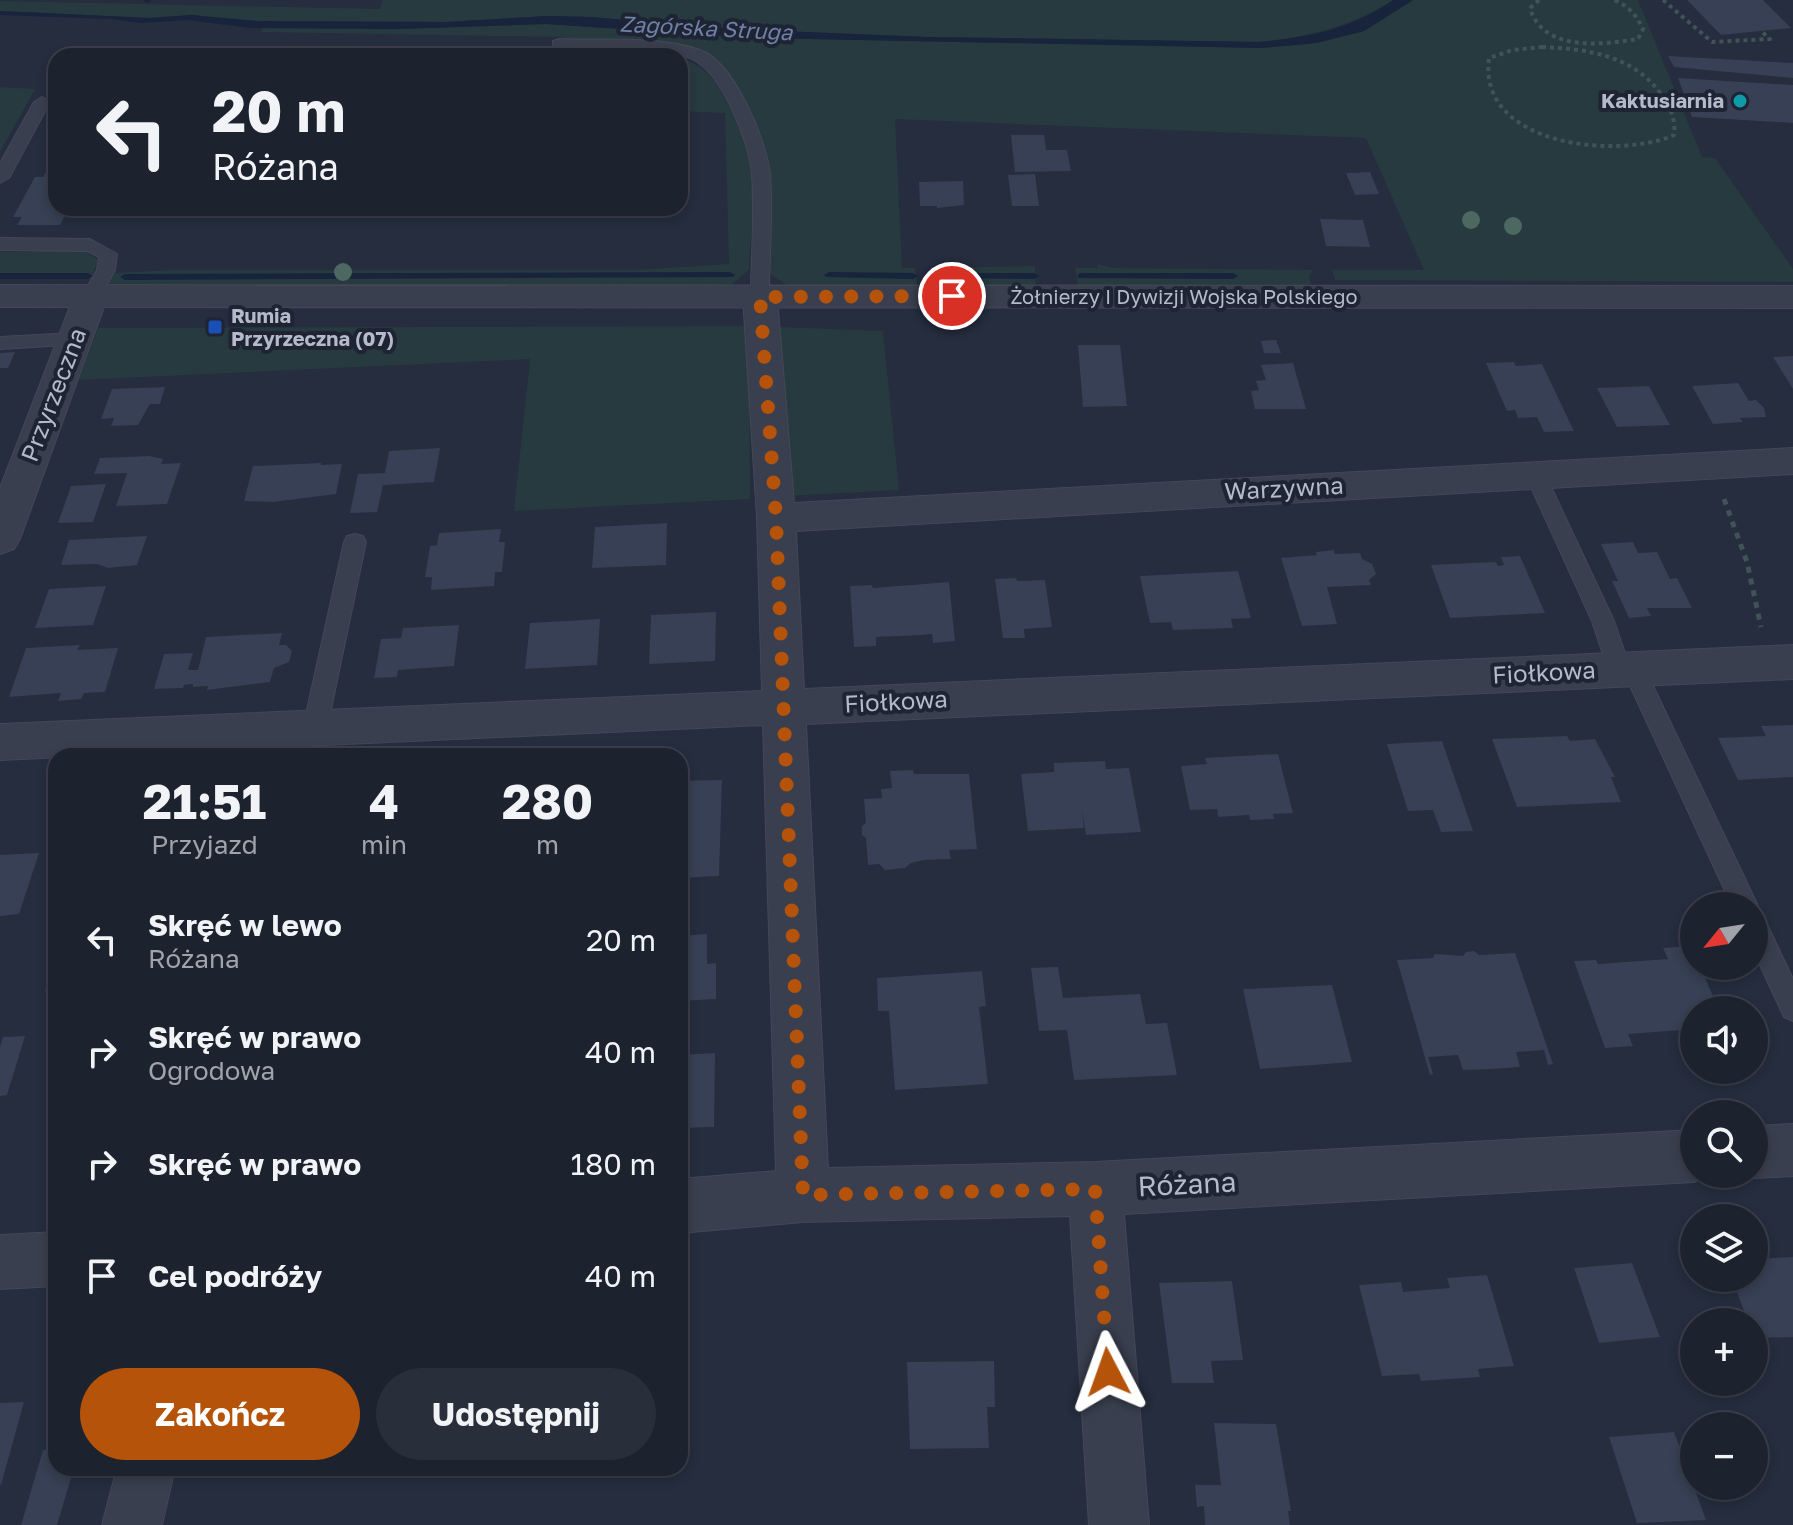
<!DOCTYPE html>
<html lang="pl">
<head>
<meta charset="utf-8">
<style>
	:root { --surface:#1c222e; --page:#292f3a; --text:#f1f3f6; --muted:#a0a4aa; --line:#3a3f4a; --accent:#b45309 }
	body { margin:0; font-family:"Golos Text",sans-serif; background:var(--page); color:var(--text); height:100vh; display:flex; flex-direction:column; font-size:30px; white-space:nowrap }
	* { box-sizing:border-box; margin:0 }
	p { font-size:26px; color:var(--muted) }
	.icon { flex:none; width:44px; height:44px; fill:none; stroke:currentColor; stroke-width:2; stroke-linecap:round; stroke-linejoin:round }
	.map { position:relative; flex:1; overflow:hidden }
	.drawer { position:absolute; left:48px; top:748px; width:640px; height:728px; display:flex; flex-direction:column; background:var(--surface); border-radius:24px; box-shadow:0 4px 12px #0003,0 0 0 2px var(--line) }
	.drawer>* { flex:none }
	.top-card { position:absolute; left:48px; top:48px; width:640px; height:168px; border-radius:24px; box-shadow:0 4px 12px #0003,0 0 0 2px var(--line); background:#1c222e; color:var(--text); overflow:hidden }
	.needle { width:52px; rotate:240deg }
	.fabs { position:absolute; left:1680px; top:892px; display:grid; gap:16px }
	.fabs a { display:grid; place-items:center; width:88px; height:88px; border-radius:50%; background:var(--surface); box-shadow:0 4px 12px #0003,0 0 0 2px var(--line); font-size:40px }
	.pin { position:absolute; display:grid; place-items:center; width:68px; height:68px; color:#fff; margin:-34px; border:4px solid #fff; border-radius:50%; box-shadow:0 2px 8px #0007 }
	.me { position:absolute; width:88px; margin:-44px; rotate:356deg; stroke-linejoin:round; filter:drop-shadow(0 0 6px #0008) }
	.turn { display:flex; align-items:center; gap:28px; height:168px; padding:0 32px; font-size:36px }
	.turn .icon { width:104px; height:104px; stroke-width:2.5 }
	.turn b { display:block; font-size:56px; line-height:68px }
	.eta { display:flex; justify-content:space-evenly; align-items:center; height:136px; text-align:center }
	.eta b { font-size:48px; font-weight:700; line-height:56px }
	.button { display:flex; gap:16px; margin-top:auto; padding:16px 32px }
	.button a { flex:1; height:92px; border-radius:48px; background:var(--accent); color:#fff; font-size:32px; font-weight:700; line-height:92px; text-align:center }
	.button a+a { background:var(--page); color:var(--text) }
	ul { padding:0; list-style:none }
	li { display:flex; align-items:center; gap:24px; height:112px; padding:0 32px }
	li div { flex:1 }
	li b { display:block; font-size:30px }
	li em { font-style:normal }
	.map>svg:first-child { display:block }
</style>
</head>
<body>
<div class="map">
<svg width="1793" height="1525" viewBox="0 0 1793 1525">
	<rect width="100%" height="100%" fill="#252d3e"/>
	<path fill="#273a3f" d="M383,0h1010c-42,27 -85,37 -135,42l-331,-5 -192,-8 -145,-12 -43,-1 -102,6 -188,-1 -66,-6 -41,3 -150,-7v-10l380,8z
		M1413,0h225l64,157 13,1 78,111v13l-458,-2 -3,-10h92l-58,-132 -471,-19 7,149h13l2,16 -5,3 -124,-1 -23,-16 1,-111 -24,-57 -23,-41 -11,-6 -26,-8 -115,-6 -6,-4 -300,-5 2,-4 135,1 148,-5 214,14 502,10 54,-5 48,-12z
		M687,60c22,10 30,23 41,44 33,57 24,103 21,166l-19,16h-618l-4,-4 7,-9 56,-3h464l94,-6 -4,-151 -45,-2v-41h3z
		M0,87l35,2 -35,63z
		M77,251l9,1 12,8 -7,19h-91v-27z
		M1097,264l17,4 199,2 -4,8 2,5 -5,4 -228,-1 -3,-18h23z
		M1035,266l1,21 -97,-1 -3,-18z
		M749,326l1,173 -236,12 16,-152 -451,21 19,-52z
		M780,327l103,4 16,159 -113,6z"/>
	<path fill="#18233c" d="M1393,0h20l-49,31 -48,12 -54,5 -502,-10 -214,-14 -148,5 -147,-1 -64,-8 -47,3 -28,-4 -112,-4v-4l150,7 41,-3 66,6 188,1 102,-6 43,1 145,12 192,8 331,5c49,-4 95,-13 135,-42z"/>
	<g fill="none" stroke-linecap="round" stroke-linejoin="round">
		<path fill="#18233c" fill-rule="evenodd" d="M143,0h8v1l-4,2z
			M730,272l5,3 -2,2 -608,3 -5,-3 5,-3z
			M829,272l84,1 5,3 -5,3 -87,-2 -2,-2z
			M0,273h88l5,3 -5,3h-88z
			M939,273h95l5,3 -5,3 -98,-1 -2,-2z
			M1081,273h152l5,3 -5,3 -155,-1v-4z"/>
	</g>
	<path fill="#374054" d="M1687,0h76l28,28 -70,7z
		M488,49l37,1 -2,6h-37z
		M1668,56l125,7v15l-119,-11z
		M1678,78l115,7v38l-101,-6z
		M1011,135h33l2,15h21l4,21 -56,1z
		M47,170h9v38h19l-3,4h-5l-7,13h-43l5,-8h-9l22,-40h8z
		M1370,172l9,22 -24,1 -9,-22z
		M1035,174l4,32h-27l-4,-31z
		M963,181l1,24 -27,3v-2h-17l-1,-24z
		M1320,219l43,1 7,27 -44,-1z
		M1276,340l5,13h-17l-3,-12z
		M1078,345h42l7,61 -44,1z
		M15,352l-7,16h-8v-15z
		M1793,356v33l-20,-32z
		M1514,362l2,4 26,-2 32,67 -30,1 -7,-15 -19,1 -3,-8 -8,1 -21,-48z
		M1293,363l13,46h-51l-4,-18 8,-1 -3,-9 10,-1 -5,-15z
		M1738,383l11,18 7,-1 8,8 2,9 -26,1 3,4 -30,2 -21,-38z
		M1649,386l21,39 -53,2 -20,-39z
		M165,387l-5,17h-10l-12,21 -27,1 3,-8 -13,1 11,-30z
		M440,448l-6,34 -51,3 -6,27 -27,1 8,-39 27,-1 4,-22z
		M149,456l14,3 -2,5 20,-1 -14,41 -51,2 11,-33 -33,1 6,-16z
		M321,463v2l21,-1 -6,30 -63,8 -29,-1 9,-35z
		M106,484l-13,38 -35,1 13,-37z
		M667,523l-1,42 -74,3 3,-41z
		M501,529l-2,13h6l-3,30h-7l-1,14 -63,4 1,-13h-7l5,-31 7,-1 2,-12z
		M147,536l-10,29 -29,3 -11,-4 -36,1 8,-25z
		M1633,542l5,11 19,-1 13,27 7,-1 15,30h-45l4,8 -22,2 -17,-37h6l-17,-37z
		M1334,550v4l26,-1 2,6 10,5 4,10 -7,6 2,5 -44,2 10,37 -35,2 -21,-68 36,-3 -1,-3z
		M1520,556l25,57 -95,5 -19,-53 65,-3 2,4 6,-1 -3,-8z
		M1238,571l13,47 -20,1 2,9 -60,2 -2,-8 -21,1 -10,-47z
		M1016,578l1,3 28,-1 7,47 -28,2 1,9h-22l-8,-59z
		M949,582l6,59 -22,2 -1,-9 -10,1 -46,2v9l-22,1 -4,-61 22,-1 1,3z
		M106,586l-13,39 -58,3 14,-39z
		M716,612l-1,49 -66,3 2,-49z
		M600,619l-3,46 -72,4 5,-46z
		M459,625l-5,41 -56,4 -1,7 -23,1 7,-39 20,-1 2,-10z
		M282,633l-3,12h7l6,6 -3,11 -15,6 -4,14 -63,8 1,-4 -15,1v-3l-9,1 -1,3 -29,1 10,-35 29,-1 -5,17h10l8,-33z
		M80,645l-3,5 41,-2 -13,44 -21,1 -3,6 -23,2 3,-8 -52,4 17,-49z
		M1793,725v52l-55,3 -20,-42 48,-2 -5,-10z
		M1567,736l3,5 25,-2 20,38h-4l10,25 -104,5 -25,-68z
		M1442,741l31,90 -32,1 -8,-22 -25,1 -21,-67z
		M1278,754l15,59 -20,1 1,5 -24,1 -1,-5 -31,2 -1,-8 -27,1 -9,-44 26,-2 -2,-6z
		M1105,761l1,8 23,-1 12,64 -55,3 -4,-25 2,18 -56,3 -7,-57 33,-2v-9z
		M913,770l1,4h55l8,75 -28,1 2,9 -27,1 -13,3 -6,5 -20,2 -6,-6 -11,1 -2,-27 -4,-3v-9l4,-3 -2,-24 18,-1 -1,-9 11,-1 -2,-17z
		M722,780l-3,96 -39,2v-97z
		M39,853l-20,61 -19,2v-61z
		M707,934v30l9,-1v36l-36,2v-65z
		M1691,946l3,20h6l19,44h-25v19l-66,5 5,12 -28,2 -31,-87 22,-1 2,4 70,-5 -5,-11z
		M1474,951l5,4 36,-2 38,111 -5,1 -4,-15 -28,2 4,15 -28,2 -29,1 -5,-15 -30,2 5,17 -3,1 -33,-115 36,-2 2,-4 28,2 3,-4z
		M55,953l1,37 -11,1z
		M1058,967l5,31 77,-4 6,30 21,-1 10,52 -103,5 -7,-50 -28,1 -8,-63z
		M982,971l4,35 -7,1 9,77 -93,6 -6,-79h-11l-1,-33z
		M1332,985l20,77 -92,7 -17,-80z
		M25,1036l-18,59 -7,1v-49l3,-10z
		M715,1053l-1,74 -34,1v-73z
		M1793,1257v80l-39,1v-16h-6l-15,-41 2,-3h19v-19z
		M1632,1263l28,74 -61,6 -25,-75z
		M1487,1275l27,91 -36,3 2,8 -59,4 -2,-7 -37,2 -23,-91 42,-3 2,10 23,-2 24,-2 -3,-10z
		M1232,1281l11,79 -32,1 3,22h-42l-13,-100z
		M994,1361l1,46h-8l2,41 -79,1 -3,-87z
		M24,1402l-23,83 -1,-1v-81z
		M1214,1423l62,1 15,87h-3l2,14h-85l-1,-19 -7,1 -2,-22h26z
		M1674,1432l32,88 -69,3 -28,-86z
		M43,1450h13v18h18l-17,57h-36z"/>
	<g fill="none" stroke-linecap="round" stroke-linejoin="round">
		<g stroke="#424857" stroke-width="2">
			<path id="service" d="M559,39c45,2 97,-4 141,11 34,12 66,89 70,124 3,40 -1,83 -1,123l-2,4h-14l-2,-4c0,-40 4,-82 1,-122 -2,-33 -32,-109 -65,-118 -43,-13 -90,0 -134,-10v-6z
				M42,97l8,5 -41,76 -9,5v-20l34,-61z
				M0,238l90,1 27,15 -2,16 -17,30h-14l-2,-4 15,-26 2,-13 -12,-6 -87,-1z
				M75,333l7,1 3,5 -3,5 -82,5v-12z
				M1535,467l7,2 3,5 69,147 14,41 14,1 3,6 113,237 -3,7 8,3 30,63v42l-9,-4 -30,-65v-46h-22l-106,-229 -7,2 -8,-3 -3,-6 -16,-49 -67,-147 3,-5z
				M355,534l8,2 3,6 -39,186 -4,7 -8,3 -8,-3 -4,-7 41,-186 3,-6z"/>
		</g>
		<g stroke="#424857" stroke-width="2">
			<path id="minor" d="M91,285l12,3 5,8 -88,243 -6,10 -14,5v-66l74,-192 5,-8z
				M760,286l12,3 5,8 17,206 999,-55v26l-997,57 8,158 989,-44v34l-987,45 22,444 267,-6 599,-32v44h18l-18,8 -570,32 25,311h-60l-19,-309 -267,6 -123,11v-54l96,-8 -13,-446 -763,35v-36l762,-33 -5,-173 -14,-221 5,-8z
				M1793,1124v52l-39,2 -10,-4h10v-48z
				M56,1232v54l-56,3v-54z
				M117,1468h58l-13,57h-60z"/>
		</g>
		<g stroke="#424857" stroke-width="2">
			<path id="tertiary" d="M0,285l1793,1v22l-1793,-1z"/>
		</g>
		<path stroke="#405357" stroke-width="4" stroke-dasharray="4 4" stroke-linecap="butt" d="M1539,0l-9,8c13,44 71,37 108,31l5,-10c-7,-14 -14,-23 -29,-29
			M1663,0l49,42 58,-3 -9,-8
			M1542,47c45,2 91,8 119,47 9,12 15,25 13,41 -57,25 -197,11 -185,-77l24,-8z"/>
		<path stroke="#405357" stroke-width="5" stroke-dasharray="6 6" stroke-linecap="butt" d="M1724,499l23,63 14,65"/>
		<use href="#service" fill="#393f4e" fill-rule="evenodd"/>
		<use href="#minor" fill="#393f4e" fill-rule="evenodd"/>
		<use href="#tertiary" fill="#393f4e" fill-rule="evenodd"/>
	</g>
	<g fill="#4c6860">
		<circle cx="1471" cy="220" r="9"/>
		<circle cx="1513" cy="226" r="9"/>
		<circle cx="343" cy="272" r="9"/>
	</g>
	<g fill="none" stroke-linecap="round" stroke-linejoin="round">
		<path stroke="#b45309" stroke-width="14" stroke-dasharray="0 25.2" d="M952,296l-192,1 16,221 27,677 292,-6 13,183"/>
	</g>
	<circle fill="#0f9aa8" stroke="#1e2433" stroke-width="3" cx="1740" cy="101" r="8"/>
	<rect fill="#1a4fb4" stroke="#1e2433" stroke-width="3" x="207" y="319" width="16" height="16" rx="4"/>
	<g text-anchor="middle" stroke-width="8" stroke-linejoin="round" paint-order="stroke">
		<g font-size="20" font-weight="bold" fill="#b5bac9" stroke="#1e2433" text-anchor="end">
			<text x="1724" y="108">Kaktusiarnia</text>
			<text x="231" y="323" text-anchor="start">Rumia<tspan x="231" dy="23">Przyrzeczna (07)</tspan></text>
		</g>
		<g font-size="20" fill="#b5bac9" stroke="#1e2433">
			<text x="1184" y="304">Żołnierzy I Dywizji Wojska Polskiego</text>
		</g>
		<g font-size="22" font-style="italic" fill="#6f81a7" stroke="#1e2433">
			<text transform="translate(706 28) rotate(3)" y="8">Zagórska Struga</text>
		</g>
		<g font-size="24" fill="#b5bac9" stroke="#1e2433">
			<text transform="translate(54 395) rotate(-69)" y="8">Przyrzeczna</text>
			<text transform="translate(1284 489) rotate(-3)" y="8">Warzywna</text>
			<text transform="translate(1544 673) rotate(-3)" y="8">Fiołkowa</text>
			<text transform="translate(896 702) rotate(-3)" y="8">Fiołkowa</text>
		</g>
		<g font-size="28" fill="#b5bac9" stroke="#1e2433">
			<text transform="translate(1187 1184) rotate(-3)" y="10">Różana</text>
		</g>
	</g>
</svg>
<div class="fabs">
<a><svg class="needle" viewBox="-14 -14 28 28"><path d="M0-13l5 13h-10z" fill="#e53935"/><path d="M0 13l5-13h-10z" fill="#a0a4aa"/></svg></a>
<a><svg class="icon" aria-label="sound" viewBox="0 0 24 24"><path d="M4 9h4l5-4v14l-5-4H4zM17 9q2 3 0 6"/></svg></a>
<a><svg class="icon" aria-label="search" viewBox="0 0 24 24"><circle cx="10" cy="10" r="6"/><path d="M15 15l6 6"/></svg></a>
<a><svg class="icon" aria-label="layers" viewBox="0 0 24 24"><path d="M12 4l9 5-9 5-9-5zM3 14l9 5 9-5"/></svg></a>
<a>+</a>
<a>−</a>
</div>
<div class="pin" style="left:952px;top:296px;background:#d93025"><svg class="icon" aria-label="arrive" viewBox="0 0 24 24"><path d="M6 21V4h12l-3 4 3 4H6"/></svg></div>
<svg class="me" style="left:1108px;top:1372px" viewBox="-20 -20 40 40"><path d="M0-17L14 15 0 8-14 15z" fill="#b45309" stroke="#fff" stroke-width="4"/></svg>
<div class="top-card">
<div class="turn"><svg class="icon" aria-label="left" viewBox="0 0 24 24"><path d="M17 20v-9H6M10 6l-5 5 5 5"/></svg><div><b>20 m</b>Różana</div></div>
</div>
<section class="drawer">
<div class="eta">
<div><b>21:51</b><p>Przyjazd</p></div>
<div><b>4</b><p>min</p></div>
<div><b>280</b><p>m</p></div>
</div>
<ul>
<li><svg class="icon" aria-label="left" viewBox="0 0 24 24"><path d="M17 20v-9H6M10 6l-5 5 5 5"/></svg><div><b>Skręć w lewo</b><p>Różana</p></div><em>20 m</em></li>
<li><svg class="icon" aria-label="right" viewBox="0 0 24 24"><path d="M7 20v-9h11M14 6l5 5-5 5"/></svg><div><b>Skręć w prawo</b><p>Ogrodowa</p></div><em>40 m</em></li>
<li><svg class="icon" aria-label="right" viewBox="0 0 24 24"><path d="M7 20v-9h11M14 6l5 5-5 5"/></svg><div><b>Skręć w prawo</b></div><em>180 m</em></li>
<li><svg class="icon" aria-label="arrive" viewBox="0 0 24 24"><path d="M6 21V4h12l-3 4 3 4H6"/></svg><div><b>Cel podróży</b></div><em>40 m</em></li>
</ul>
<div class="button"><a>Zakończ</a><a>Udostępnij</a></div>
</section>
</div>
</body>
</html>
